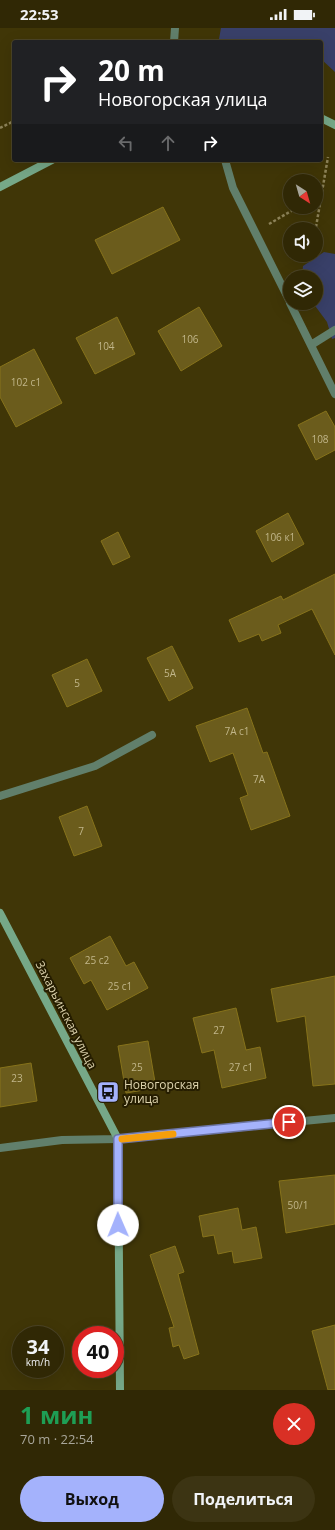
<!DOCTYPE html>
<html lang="ru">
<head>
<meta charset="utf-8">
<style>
	:root { --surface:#302805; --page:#3c3413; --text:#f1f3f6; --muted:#a8a69a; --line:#4b4427; --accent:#a4b2fc }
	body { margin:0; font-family:"Open Sans",sans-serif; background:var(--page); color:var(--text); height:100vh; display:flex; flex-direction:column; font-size:15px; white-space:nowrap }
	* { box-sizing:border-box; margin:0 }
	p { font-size:13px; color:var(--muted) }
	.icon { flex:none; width:22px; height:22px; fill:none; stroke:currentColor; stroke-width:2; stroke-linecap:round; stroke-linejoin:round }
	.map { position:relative; height:1362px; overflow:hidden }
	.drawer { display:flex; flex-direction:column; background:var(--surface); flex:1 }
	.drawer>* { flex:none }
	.banner { position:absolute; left:12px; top:12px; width:311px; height:122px; border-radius:4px; box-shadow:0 4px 16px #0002,0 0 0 1px var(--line); background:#202124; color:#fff; overflow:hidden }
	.needle { width:26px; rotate:143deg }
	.buttons { position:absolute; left:283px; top:146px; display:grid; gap:8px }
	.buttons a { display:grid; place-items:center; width:40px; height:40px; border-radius:50%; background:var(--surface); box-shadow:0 4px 16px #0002,0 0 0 1px var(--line); font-size:20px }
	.speed { position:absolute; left:12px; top:1298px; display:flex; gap:8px; font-size:20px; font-weight:700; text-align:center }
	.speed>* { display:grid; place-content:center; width:52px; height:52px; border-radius:50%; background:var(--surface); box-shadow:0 4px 16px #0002,0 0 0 1px var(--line); line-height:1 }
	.speed small { font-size:10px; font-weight:400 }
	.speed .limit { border:6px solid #d22; background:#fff; color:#111 }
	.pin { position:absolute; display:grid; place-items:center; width:34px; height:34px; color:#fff; margin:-17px; border:2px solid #fff; border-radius:50%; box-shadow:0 1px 4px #0007 }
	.me { position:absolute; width:44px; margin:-22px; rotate:359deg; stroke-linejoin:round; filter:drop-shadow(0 0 3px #0008) }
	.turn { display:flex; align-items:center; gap:14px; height:84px; padding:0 20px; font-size:18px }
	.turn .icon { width:52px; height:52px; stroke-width:2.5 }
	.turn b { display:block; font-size:28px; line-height:34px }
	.lanes { display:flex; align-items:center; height:38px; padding:0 20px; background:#0003; justify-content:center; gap:20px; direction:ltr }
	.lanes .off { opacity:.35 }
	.round { display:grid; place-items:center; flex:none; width:42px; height:42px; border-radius:21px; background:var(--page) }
	.summary { display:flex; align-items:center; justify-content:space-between; height:68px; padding:0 20px }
	h1 { font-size:24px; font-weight:700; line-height:30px; color:#1e9e55 }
	.button { display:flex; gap:8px; margin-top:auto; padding:8px 20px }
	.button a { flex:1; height:46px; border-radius:24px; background:var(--accent); color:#111; font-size:16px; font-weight:700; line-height:46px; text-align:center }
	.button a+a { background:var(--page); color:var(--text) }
	.status { display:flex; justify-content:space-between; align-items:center; height:28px; padding:0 20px; background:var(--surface); direction:ltr }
	.status svg { height:11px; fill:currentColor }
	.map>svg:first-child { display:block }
</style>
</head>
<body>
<div class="status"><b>22:53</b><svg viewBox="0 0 49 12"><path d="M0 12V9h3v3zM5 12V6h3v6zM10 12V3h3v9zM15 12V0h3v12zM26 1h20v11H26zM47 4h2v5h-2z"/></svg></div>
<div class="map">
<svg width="335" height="1362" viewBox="0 0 335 1362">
	<rect width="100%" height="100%" fill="#403607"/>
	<path fill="#394069" d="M221,0h114v44l-14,-13v-17h-96l-6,-3z
		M324,224l11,2v84l-3,1 -5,-17 -14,-19h3v-26h-14l1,-11z"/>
	<path fill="#6b5c1c" stroke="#87731b" d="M163,179l17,33 -68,34 -17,-34z
		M199,279l23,39 -41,25 -23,-40z
		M117,289l18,37 -40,20 -19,-36z
		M34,321l28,54 -46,24 -16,-30v-30z
		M326,383l9,16v23l-19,10 -18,-35z
		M288,485l16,31 -32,18 -16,-31z
		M118,504l12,25 -17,8 -12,-24z
		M335,546v81l-23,-46 -34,16 3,8 -19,8 -3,-7 -20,8 -10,-22 52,-24 2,4z
		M172,618l21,42 -24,13 -22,-43z
		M87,631l15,32 -35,16 -15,-32z
		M247,680l16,45 4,-1 23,64 -39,14 -11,-32 8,-3 -15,-42 -23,9 -14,-36z
		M87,778l15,40 -28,10 -15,-39z
		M110,908l16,30 8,-4 14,26 -41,22 -16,-30 -7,4 -14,-26z
		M335,948v108l-22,2 -8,-70 -28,6 -6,-33z
		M236,980l10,42 14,-3 6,31 -44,10 -8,-38 -12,3 -9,-35z
		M148,1013l8,47 -30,5 -8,-47z
		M31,1035l6,38 -37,6v-39z
		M335,1147v49l-49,9 -7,-52z
		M238,1180l4,22 14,-3 6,31 -28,5 -2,-12 -14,3 -4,-19 -11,2 -4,-21z
		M175,1218l9,26 -6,2 21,80 -15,5 -5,-14 -6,2 -4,-19 5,-1 -24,-72z
		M335,1297v65h-7l-16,-59z"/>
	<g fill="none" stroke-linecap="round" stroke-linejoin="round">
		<path stroke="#8c8258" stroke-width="2.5" stroke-dasharray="3 2" stroke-linecap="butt" d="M0,100l14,-7
			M316,168l5,-3
			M269,196l29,-17
			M316,199l12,-70"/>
		<path stroke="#617f6b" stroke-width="8" d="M174,14l1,-14
			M225,132l8,28 57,114
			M290,275l45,91
			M311,317l24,-15
			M0,768l95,-30 57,-31"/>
		<path stroke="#617f6b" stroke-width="8" d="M0,1120l62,-8 56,-1 217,-21"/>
		<path stroke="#76a888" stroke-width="8" d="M321,90l14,7
			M0,159l52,-27
			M0,885l118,226 2,251"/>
	</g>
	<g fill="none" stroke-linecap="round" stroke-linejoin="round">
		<g stroke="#6b74a4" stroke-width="10">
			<path id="route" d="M118,1197v-86l171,-17"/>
		</g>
		<use href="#route" stroke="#a4b2fc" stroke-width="7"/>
		<path stroke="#f59e0b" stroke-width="7" d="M122,1111l51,-5"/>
	</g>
	<defs>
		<g id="bus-square" transform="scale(1.15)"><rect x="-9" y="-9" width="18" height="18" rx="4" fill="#a4b2fc" stroke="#251d00"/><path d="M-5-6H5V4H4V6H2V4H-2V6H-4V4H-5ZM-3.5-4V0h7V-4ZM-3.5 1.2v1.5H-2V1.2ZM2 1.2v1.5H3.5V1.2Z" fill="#111"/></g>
	</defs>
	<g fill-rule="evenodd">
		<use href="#bus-square" x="108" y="1064"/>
	</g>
	<g text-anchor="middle" stroke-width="4" stroke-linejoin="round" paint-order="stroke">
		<g font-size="10" fill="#c1b68a">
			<text x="190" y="315">106</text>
			<text x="106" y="322">104</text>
			<text x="26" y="358">102 с1</text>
			<text x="320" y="415">108</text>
			<text x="280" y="513">106 к1</text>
			<text x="170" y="649">5А</text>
			<text x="77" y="659">5</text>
			<text x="237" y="707">7А с1</text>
			<text x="259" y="755">7А</text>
			<text x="81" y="807">7</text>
			<text x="97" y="936">25 с2</text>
			<text x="120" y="962">25 с1</text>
			<text x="219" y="1006">27</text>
			<text x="137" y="1043">25</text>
			<text x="241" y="1043">27 с1</text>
			<text x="17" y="1054">23</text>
			<text x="298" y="1181">50/1</text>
		</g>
		<g font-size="12" fill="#ded4ae" stroke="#251d00">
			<text transform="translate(66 987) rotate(63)" y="4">Захарьинская улица</text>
		</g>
		<g font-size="12" fill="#ded4ae" stroke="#251d00" text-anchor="start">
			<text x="124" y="1061">Новогорская<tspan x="124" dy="14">улица</tspan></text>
		</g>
	</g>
</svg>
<div class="buttons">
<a><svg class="needle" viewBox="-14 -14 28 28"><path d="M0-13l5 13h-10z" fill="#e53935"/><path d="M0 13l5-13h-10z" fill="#a8a69a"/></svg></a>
<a><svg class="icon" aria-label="sound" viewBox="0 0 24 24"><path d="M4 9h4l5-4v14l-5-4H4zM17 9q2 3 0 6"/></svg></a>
<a><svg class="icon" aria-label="layers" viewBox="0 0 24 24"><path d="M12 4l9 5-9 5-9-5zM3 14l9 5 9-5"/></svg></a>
</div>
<div class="speed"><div>34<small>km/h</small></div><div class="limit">40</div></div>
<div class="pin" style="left:289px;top:1094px;background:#d93025"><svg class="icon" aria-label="arrive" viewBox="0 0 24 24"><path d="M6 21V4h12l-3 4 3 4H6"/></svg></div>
<svg class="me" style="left:118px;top:1197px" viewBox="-20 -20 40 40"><circle r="19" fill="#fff"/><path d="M0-13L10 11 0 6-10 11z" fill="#a4b2fc"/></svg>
<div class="banner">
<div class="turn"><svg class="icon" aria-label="right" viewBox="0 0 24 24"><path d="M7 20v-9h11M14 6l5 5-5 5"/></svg><div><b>20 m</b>Новогорская улица</div></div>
<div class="lanes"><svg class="icon off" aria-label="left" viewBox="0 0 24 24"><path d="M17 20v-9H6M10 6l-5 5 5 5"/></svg><svg class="icon off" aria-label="ahead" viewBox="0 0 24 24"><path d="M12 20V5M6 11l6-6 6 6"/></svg><svg class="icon" aria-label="right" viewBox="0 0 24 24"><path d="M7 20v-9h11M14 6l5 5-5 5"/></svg></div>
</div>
</div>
<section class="drawer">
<div class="summary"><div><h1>1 мин</h1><p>70 m · 22:54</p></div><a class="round" style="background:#d93025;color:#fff"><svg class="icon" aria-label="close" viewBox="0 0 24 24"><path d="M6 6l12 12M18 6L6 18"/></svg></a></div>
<div class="button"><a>Выход</a><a>Поделиться</a></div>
</section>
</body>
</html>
